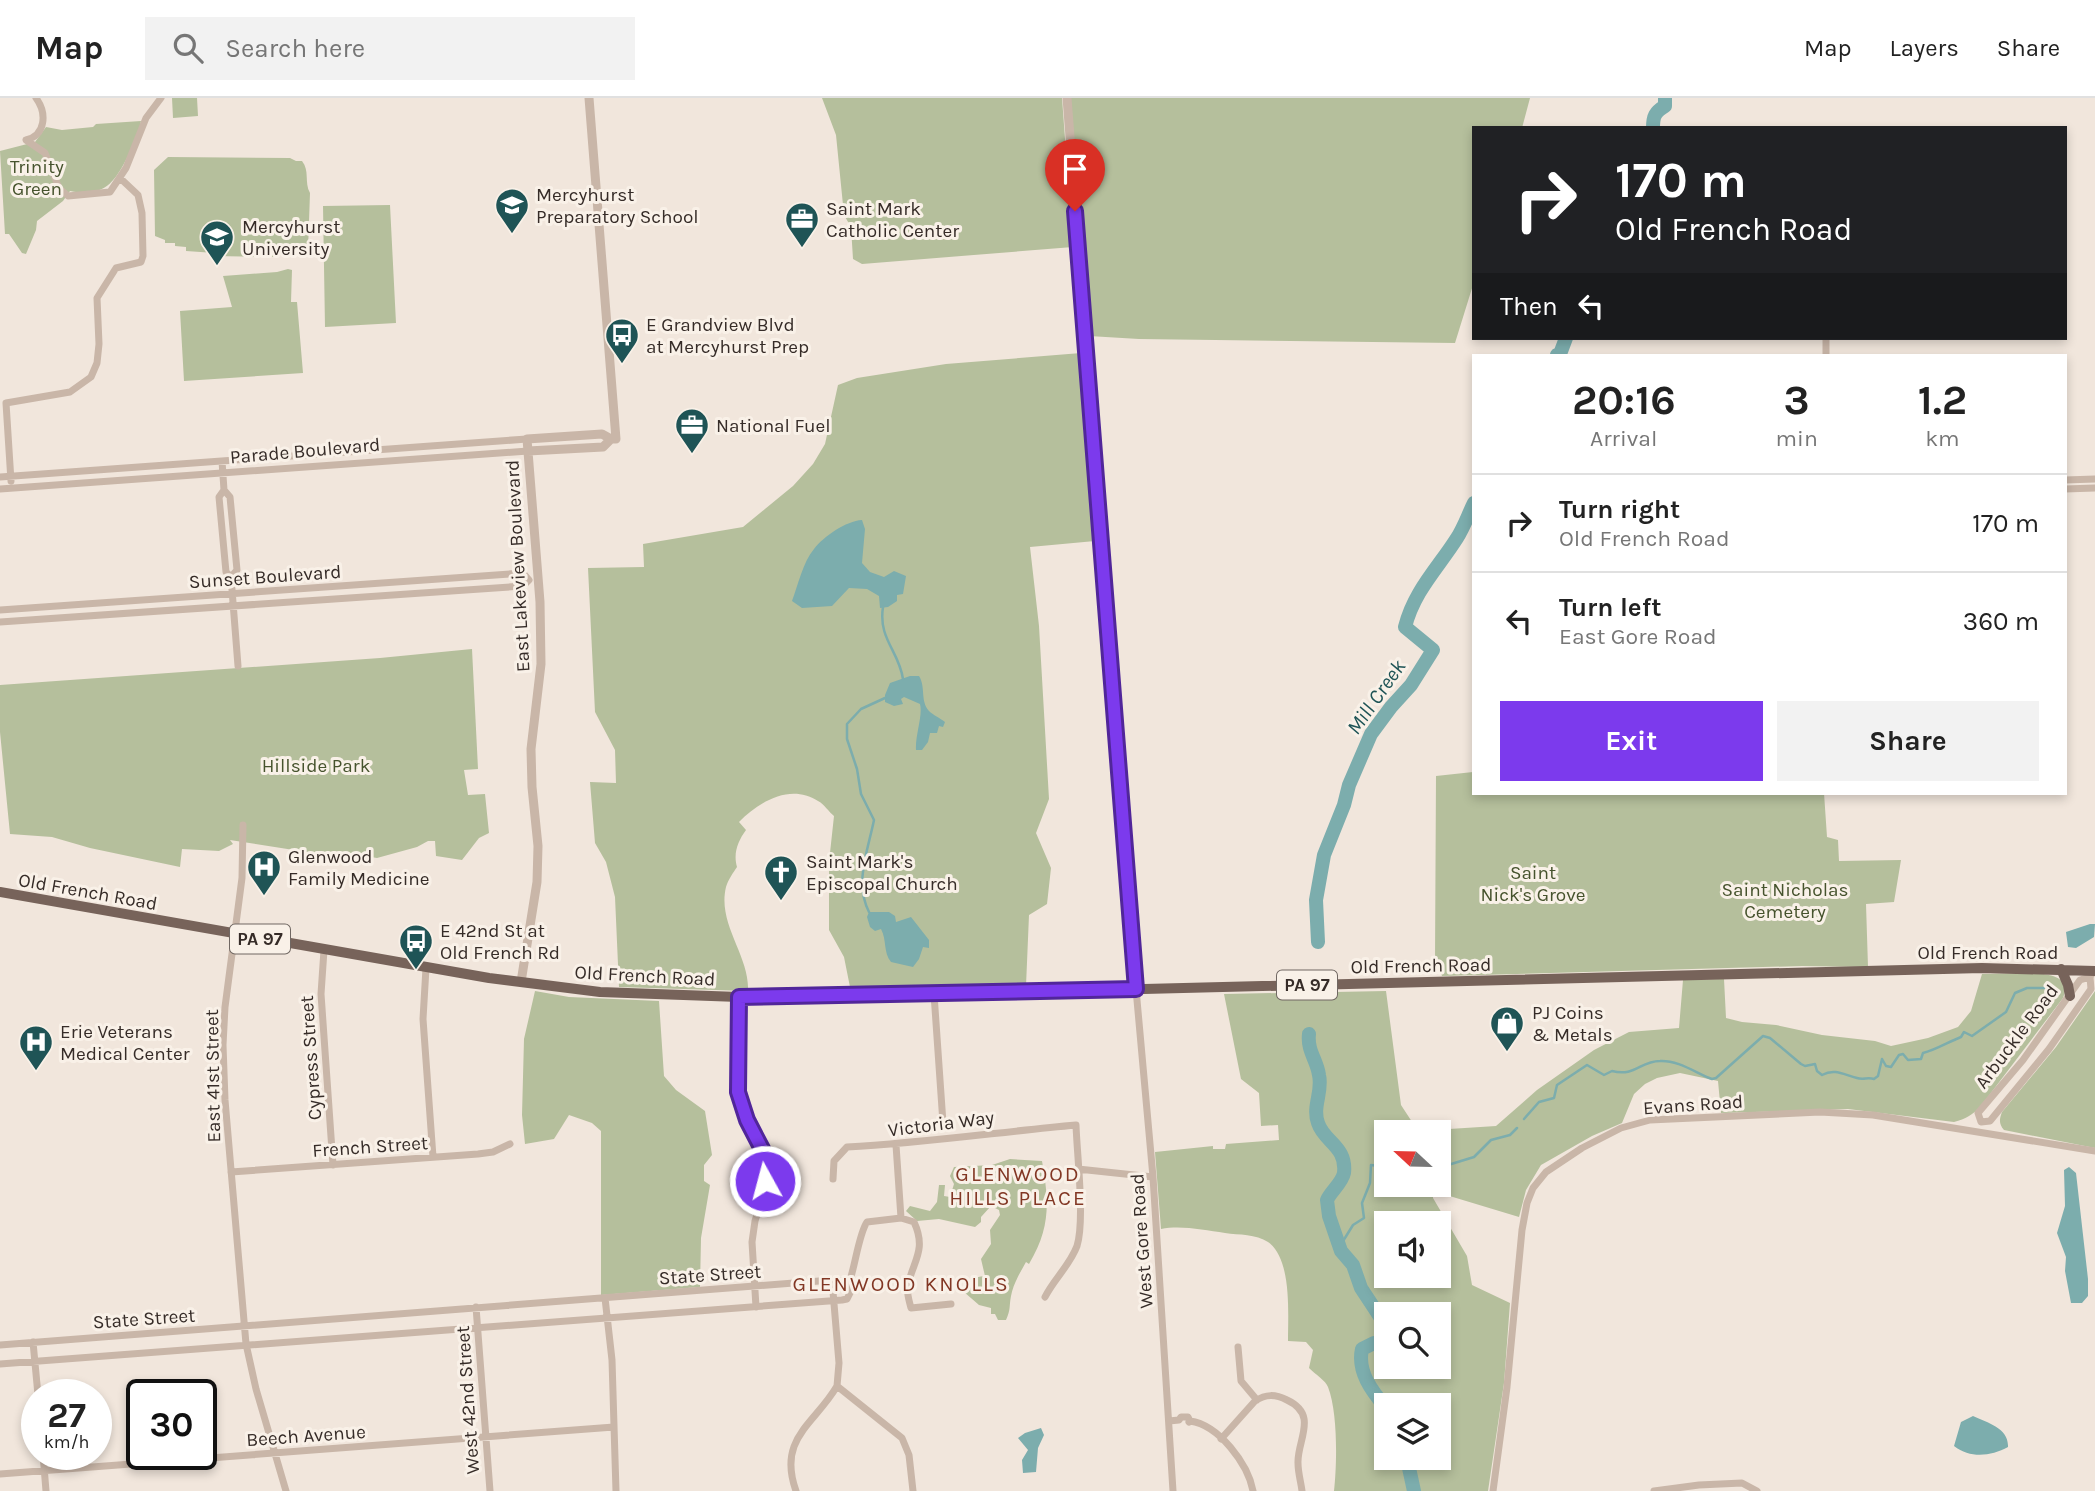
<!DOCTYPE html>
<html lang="en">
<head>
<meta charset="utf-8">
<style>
	:root { --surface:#fff; --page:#f2f2f2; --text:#222; --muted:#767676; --line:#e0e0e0; --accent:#7c3aed }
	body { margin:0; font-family:Karla,sans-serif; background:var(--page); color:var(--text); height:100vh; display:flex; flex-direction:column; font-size:26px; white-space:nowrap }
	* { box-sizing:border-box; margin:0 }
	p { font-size:23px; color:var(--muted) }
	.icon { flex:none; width:38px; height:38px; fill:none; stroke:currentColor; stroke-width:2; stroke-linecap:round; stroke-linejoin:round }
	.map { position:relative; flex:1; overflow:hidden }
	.sheet { position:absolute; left:1472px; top:256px; width:595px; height:441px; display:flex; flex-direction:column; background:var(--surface); border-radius:0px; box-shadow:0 4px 10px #0003 }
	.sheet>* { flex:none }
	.top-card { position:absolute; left:1472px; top:28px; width:595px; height:214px; border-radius:0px; box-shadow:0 4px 10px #0003; background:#202124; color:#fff; overflow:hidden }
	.needle { width:46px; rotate:292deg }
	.controls { position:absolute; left:1374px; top:1022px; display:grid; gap:14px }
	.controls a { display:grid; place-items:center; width:77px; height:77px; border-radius:0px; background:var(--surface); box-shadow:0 4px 10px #0003; font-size:35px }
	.speed { position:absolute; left:21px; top:1281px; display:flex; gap:14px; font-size:35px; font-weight:700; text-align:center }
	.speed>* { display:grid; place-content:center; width:91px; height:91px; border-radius:50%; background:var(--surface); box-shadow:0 4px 10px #0003; line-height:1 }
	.speed small { font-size:18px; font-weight:400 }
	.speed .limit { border:4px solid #111; border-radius:10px; background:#fff; color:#111 }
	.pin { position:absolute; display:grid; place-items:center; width:60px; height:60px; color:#fff; margin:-72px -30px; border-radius:50% 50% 50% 0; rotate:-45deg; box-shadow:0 0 7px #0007 }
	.pin .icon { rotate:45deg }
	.me { position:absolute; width:77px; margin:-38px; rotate:353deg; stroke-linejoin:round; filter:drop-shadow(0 0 5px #0008) }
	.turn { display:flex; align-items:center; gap:24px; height:147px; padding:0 28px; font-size:32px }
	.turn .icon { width:91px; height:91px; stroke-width:2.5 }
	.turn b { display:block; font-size:49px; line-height:60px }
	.then { display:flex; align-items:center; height:66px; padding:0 28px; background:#0003; gap:14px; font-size:26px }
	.eta { display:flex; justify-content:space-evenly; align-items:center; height:119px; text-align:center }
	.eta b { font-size:42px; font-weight:700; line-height:49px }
	.primary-button { display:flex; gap:14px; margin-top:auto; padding:14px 28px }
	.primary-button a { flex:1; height:80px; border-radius:0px; background:var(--accent); color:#fff; font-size:28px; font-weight:700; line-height:80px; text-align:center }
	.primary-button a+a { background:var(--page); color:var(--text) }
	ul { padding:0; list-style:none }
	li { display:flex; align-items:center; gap:21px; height:98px; padding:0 28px; border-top:2px solid var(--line) }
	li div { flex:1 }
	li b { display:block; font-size:26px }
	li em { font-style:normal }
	header { display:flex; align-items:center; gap:42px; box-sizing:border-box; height:98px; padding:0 35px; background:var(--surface); border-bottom:2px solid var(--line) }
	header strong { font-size:33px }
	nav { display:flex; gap:38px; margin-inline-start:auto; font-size:24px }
	.search { width:490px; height:63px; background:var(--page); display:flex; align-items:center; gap:18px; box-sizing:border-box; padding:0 24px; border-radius:0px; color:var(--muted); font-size:26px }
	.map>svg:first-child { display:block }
</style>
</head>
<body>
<header>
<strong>Map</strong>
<div class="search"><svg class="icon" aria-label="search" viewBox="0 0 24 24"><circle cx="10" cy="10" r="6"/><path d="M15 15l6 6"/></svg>Search here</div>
<nav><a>Map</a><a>Layers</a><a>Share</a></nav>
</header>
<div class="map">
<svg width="2095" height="1393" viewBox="0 0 2095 1393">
	<rect width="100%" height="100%" fill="#f1e6dc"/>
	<path fill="#b5bf9c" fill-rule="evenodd" d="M172,0h25l1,18 -25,2z
		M822,0h240l11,149 -211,17 -9,-5 -2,-32 -7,-12 -8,-80z
		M1070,0h460l-8,30h-48l-1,157 -18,58 -316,-4 -50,-3z
		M141,23c-2,13 -9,25 -14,37 -14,27 -24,39 -57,33l-7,10 -26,20 -1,9 -10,24 -4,-1 -13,-19h-4l-5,-83 35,-9 11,-15 16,3 31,-3 3,-3z
		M168,59l122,1 6,3h6c8,10 2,21 8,32l-2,57 -15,1 -5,-4h-7l-3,10 -63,-1v-3l-29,-2v-4l-11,-1v-3h-10v-3l-10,-4 -1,-66z
		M390,107l6,118 -71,4 -2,-121z
		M288,171l4,1 -1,32h6l6,71 -119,8 -4,-70 52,-4 -9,-31 54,-4z
		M1081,255l14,188 -65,6 9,79 10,173 -13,34 15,35 -4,36 -18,11 -3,71 -175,6 -7,-35 -15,-27v-68l5,-46c-5,-4 -10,-12 -16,-15 -28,-18 -59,1 -79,21l7,8c-8,11 -13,23 -9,37 -4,6 -9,13 -11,20 -9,37 24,69 22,104l-129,-4 -4,-90 -9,-35 -11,-19 -5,-61 26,1 -1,-33 -20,-38 -7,-144 56,-1 -1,-23 100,-17 50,-41 20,-22 12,-20 13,-59 19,-7 89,-14z
		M472,551l6,120 -14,1 4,25 17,-1 4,39 -10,5 -17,22 -26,-4 -1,-15h-7l-11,6 -40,11 -43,-7 -2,5 -102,-16 3,4 -14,7 -37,-2 -2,18 -90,-19 -38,-11 -42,-3 -10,-102v-47l380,-27z
		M1473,674l1,21h350l3,44 11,3 1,21 62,-1 -7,42 -28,2 2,63 -66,-1 -360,10 -7,-17 1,-183z
		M2026,875c16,1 47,0 37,25l-82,108c-9,9 -15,13 -27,16l-106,-13 -127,4 -3,-32 -38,-8 -23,5 -12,6 -11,10 -12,29 -30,13 -51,29 -15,25 -7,27 -86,-26v7l34,58 5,29 38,18 -6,80 -16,108h-154c3,-27 4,-78 -6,-104 -2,-6 -13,-13 -19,-19l4,-18 -7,-8 -18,-1c0,-28 4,-82 -20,-99 -12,-8 -29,-7 -43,-9 -21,-3 -44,-8 -64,-4l-6,-77 58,-6v3h12l1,-5 53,-4 -1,-15 -17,1 -2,-33 -18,-14 -17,-85 162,-3 15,114 17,26 78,-5 41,-36 57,-40 35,-18 50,-4 4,-48 41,-1 2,39 16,4 34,3 46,10 53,6 16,5 37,-8 30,-11 13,-16 11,-37zM1386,1034h52v53h-52zM1386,1125h52v53h-52zM1386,1216h52v53h-52zM1386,1307h52v53h-52z
		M535,893l34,6 90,4 5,75 12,14 29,21 7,44 -8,10v16l6,4 -9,53 -1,49 -99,8v-164l-9,-8 -23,-8 -15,24 -29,5 -3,-29 2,-76z
		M2095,893v157l-91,-18c-5,-6 -5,-10 -2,-18l54,-65z
		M1010,1061l32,2c7,40 9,66 -13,103l-3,-2c-6,11 -13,22 -15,34 -2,10 0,13 -5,24h-8l-3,-6h-4v-6l-12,-3 -15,-13c5,-12 9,-15 21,-16l-4,-17 10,-15 -1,-14 10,-15 -1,-5 -8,-4 -10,11v5l-6,5 -36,-8 -22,2 -11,-10 4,-5 20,5 7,-9 2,-17h6l-1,11 6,1 4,-13 -4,-8 4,-9 38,-2z"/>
	<path fill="#7cadad" d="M862,422l3,9 -3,34 8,9 14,5 10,-6 12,5 -3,18 -6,1v6l-9,6 -8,1 -1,-12 -12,-7 -18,-1 -17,18 -30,2 -10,-7c6,-16 11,-39 22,-52 10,-13 32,-28 48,-29z
		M910,578h9c7,11 1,25 10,35 4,4 11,7 16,11l-2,5 -4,-1 -2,7h-7l-2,9 -6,8h-6c-1,-15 7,-34 4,-46l-16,-7 -3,2 2,5 -9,2 -9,-4v-7l5,-12z
		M869,814h20l6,4 1,6 15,-5 18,23v8l-6,-1 -4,12 -6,8 -22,-5c-8,-10 -4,-22 -10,-33l-6,2 -5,-4 -3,-10z
		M2090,826h5l-1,13 -18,11 -8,-1 -2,-15z
		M2069,1069l7,6 12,106v17l-6,7h-11l-6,-32 1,-14 -9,-24 8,-27 -1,-36z
		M1973,1318c15,7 36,12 35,31 -17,9 -37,12 -54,-1l7,-24z
		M1041,1330l3,7 -6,13 -2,24 -13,1 -1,-13 6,-10 -10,-12 7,-5z"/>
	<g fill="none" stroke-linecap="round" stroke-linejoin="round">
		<path stroke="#7cadad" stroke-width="2.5" d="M883,509c-5,32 16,44 20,72
			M869,814c-15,-29 -1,-62 5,-92l-13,-26 -4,-25 -10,-30v-15l14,-15 24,-11
			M1524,1021l15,-17 15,-4 3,-13 30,-20 17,10 8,-4c23,6 28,-10 48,-10 18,-1 36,12 52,18l4,-1 47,-42 7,2 31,26 4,2 10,-2 2,7 5,4c13,-7 22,0 35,3 6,2 11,-1 17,1l4,-3 4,-17 4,7 5,1 8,-12 4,-1 5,6 13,-1 2,-6c13,-3 25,-11 38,-16l3,-5 8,4 34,-24 9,-19 12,-5h27
			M1438,1063l10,4 26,-8 17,-17 19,-5 7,-7
			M1340,1148l13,-21 11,-7 -2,-15 8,-20 1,-18 15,2"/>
		<path stroke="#7cadad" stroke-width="14" d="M1653,30c0,-12 2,-16 12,-22v-8
			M1557,257l3,-1 6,-16
			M1318,844l-2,-42 8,-45 20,-50 5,-20 22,-51 20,-27 20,-22 22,-35 -28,-23c9,-36 33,-59 52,-89 7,-11 11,-23 17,-35
			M1309,936c-2,17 8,26 10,41 4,17 -7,31 -1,48 6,19 29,23 26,50 -2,10 -13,18 -17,27l2,16 12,35 12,14 8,23 25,38
			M1386,1246l-2,3 -10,-4 -12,6c-5,23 10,42 24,59
			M1413,1360l-4,10 5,23"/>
		<path stroke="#c9b6a8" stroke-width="7" d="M36,0c11,15 10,37 -10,42l19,13 14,35 9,8 42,-4 16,-24 20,-50 15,-20
			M1826,240v17
			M222,363l2,29
			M0,379l527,-38
			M2065,382l30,-1
			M11,383l-5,-78 64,-11 21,-15 6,-14 2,-19 -2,-46 19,-30 25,-6 2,-6 -1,-43 -4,-18 -18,-17
			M0,391l528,-38
			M2065,391l30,-1
			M224,392l6,7 7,73 -6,7 -5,-5 -7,-75z
			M231,479l7,89
			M0,512l523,-37 6,7 -6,6 -523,36
			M243,727l-1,53 -17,129 -2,38 2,55 21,244 10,45 30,102
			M324,852l-3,44 12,171
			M426,870l-3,51 10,138
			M2090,879l-10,3 -57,80 -45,53 3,9 9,-1 59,-72 42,-60 -1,-12 4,-7
			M1136,891l17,188 20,314
			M934,896l9,129
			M739,899l-1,95 9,28 15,29 3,21 -1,22 -9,29 -3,21 4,65
			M896,1047l5,73
			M1078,1071l75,8
			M231,1074l247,-18 15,-2 17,-8
			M833,1081l1,-18 13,-14c77,-4 152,-15 229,-22 1,30 9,95 1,121 -7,19 -23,33 -32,51
			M832,1182l7,83 -2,23
			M849,1185c6,-16 10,-50 18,-61l34,-4 13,4c13,28 -1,39 -6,63 -2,7 1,15 3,23l40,-4
			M605,1200l7,62 4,131
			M476,1209l14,184
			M33,1244l5,53
			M0,1247l832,-65c9,1 15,0 20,9l-5,10 -5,1 -842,64
			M1238,1249l3,34 16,19
			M1169,1323l10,-1 2,-3h7l2,4 -1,1
			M1190,1323c29,4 58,43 63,70
			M1221,1341l34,-38c11,-7 20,-7 32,-1 32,15 10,40 11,63 0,10 3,19 4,28
			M43,1356l3,37
			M0,1376l614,-47
			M796,1393c-19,-53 19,-67 41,-105l65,52 7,17 4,36
			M1493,1393l14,-104 15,-157 5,-27 6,-15 13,-16 36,-24 39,-20 29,-8 170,-8 53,3 222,36
			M1654,1393l45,-6 43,-2 15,8"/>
		<path stroke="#c9b6a8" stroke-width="9" d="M1067,0l69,891
			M528,353l75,-4 8,-8
			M521,884l16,-100 1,-36 -6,-59 -1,-38 10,-85 -1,-62 -13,-163 75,-5 9,5h5l-27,-341"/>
		<path stroke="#77635a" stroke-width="10" d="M0,794l489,86 111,14 139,5h91l1152,-29 113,3
			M2061,871l7,16 2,11"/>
	</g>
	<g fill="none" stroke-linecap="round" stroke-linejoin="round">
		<g stroke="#51269a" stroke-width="18">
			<path id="route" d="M765,1083l-3,-32 -15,-29 -9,-28 1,-95 397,-8 -61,-778"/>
		</g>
		<use href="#route" stroke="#7c3aed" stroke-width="12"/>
	</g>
	<defs>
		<g id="school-pin" transform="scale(1.75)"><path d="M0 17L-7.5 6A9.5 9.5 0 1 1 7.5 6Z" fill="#1f5456" stroke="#f9f1e8"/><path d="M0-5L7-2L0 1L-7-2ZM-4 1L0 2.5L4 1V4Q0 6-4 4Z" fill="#fff"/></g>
		<g id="office-pin" transform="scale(1.75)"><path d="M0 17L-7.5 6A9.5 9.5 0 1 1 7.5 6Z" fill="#1f5456" stroke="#f9f1e8"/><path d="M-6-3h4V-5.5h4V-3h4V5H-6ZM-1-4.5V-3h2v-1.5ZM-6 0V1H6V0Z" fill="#fff"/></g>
		<g id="university-pin" transform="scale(1.75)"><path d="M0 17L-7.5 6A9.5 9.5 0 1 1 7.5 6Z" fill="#1f5456" stroke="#f9f1e8"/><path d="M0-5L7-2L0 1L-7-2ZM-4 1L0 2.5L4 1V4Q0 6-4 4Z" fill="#fff"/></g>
		<g id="bus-pin" transform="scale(1.75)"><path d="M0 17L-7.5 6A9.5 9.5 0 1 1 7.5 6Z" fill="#1f5456" stroke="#f9f1e8"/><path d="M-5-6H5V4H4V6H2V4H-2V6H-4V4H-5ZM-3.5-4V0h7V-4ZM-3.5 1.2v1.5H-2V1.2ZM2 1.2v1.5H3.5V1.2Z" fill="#fff"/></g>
		<g id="hospital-pin" transform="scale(1.75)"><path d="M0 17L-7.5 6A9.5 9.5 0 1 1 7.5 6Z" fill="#1f5456" stroke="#f9f1e8"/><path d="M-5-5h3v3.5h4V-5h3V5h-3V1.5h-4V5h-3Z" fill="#fff"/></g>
		<g id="church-pin" transform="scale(1.75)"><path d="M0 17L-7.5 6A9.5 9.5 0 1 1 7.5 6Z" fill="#1f5456" stroke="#f9f1e8"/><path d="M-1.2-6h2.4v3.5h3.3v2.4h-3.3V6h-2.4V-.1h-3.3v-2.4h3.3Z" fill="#fff"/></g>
		<g id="shop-pin" transform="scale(1.75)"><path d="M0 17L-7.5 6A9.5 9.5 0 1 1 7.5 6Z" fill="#1f5456" stroke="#f9f1e8"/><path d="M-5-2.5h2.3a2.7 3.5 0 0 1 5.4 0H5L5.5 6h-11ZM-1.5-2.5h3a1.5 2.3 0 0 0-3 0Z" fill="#fff"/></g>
	</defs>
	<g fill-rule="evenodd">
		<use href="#school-pin" x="512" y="107"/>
		<use href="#office-pin" x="802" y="121"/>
		<use href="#university-pin" x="217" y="139"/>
		<use href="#bus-pin" x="622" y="237"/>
		<use href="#office-pin" x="692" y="327"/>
		<use href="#hospital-pin" x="264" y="769"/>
		<use href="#church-pin" x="781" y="774"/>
		<use href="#bus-pin" x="416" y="843"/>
		<use href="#shop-pin" x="1507" y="925"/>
		<use href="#hospital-pin" x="36" y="944"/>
	</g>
	<g text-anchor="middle" stroke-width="6" stroke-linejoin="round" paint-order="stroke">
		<g fill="#f9f1e8" stroke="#706762" stroke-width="2">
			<rect x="230" y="826.5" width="60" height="29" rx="5"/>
			<rect x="1277" y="872.5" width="60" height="29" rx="5"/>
		</g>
		<g font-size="18" font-weight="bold" fill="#362c28">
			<text x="260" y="847">PA 97</text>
			<text x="1307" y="893">PA 97</text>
		</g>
		<g font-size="19" fill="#46532d" stroke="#f9f1e8">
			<text x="37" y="75">Trinity<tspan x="37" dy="22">Green</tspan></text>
			<text x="316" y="674">Hillside Park</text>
			<text x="1533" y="781">Saint<tspan x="1533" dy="22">Nick's Grove</tspan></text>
			<text x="1785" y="798">Saint Nicholas<tspan x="1785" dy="22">Cemetery</tspan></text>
		</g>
		<g font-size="19" fill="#362c28" stroke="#f9f1e8" text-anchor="start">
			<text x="536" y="103">Mercyhurst<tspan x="536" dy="22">Preparatory School</tspan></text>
			<text x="826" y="117">Saint Mark<tspan x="826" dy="22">Catholic Center</tspan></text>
			<text x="242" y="135">Mercyhurst<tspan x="242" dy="22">University</tspan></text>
			<text x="646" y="233">E Grandview Blvd<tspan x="646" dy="22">at Mercyhurst Prep</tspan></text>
			<text x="716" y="334">National Fuel</text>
			<text x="288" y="765">Glenwood<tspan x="288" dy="22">Family Medicine</tspan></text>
			<text x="806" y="770">Saint Mark's<tspan x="806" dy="22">Episcopal Church</tspan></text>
			<text x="440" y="839">E 42nd St at<tspan x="440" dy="22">Old French Rd</tspan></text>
			<text x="1532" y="921">PJ Coins<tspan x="1532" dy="22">&amp; Metals</tspan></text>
			<text x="60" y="940">Erie Veterans<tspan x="60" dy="22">Medical Center</tspan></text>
		</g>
		<g font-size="19" fill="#362c28" stroke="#f9f1e8">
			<text transform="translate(305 352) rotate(-5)" y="7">Parade Boulevard</text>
			<text transform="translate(517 468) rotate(-93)" y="7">East Lakeview Boulevard</text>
			<text transform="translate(265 478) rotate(-4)" y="7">Sunset Boulevard</text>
			<text transform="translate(88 793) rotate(10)" y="7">Old French Road</text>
			<text x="1988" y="861">Old French Road</text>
			<text transform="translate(1421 867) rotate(-1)" y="7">Old French Road</text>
			<text transform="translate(645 877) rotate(3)" y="7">Old French Road</text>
			<text transform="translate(2016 938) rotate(-53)" y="7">Arbuckle Road</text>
			<text transform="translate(310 960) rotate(-94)" y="7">Cypress Street</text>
			<text transform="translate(212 978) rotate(-91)" y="7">East 41st Street</text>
			<text transform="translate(1693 1006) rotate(-4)" y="7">Evans Road</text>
			<text transform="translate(941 1025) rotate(-7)" y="7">Victoria Way</text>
			<text transform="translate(370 1048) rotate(-4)" y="7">French Street</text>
			<text transform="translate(1141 1143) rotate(-94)" y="7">West Gore Road</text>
			<text transform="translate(710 1176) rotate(-4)" y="7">State Street</text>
			<text transform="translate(144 1220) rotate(-4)" y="7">State Street</text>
			<text transform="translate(467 1302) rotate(-94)" y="7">West 42nd Street</text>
			<text transform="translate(306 1337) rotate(-4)" y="7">Beech Avenue</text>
		</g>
		<g font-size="21" font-style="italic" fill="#1f5456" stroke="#f9f1e8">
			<text transform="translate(1376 599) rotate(-55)" y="7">Mill Creek</text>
		</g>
		<g font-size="21" letter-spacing="2" fill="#823724" stroke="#f9f1e8">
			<text x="1018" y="1083">GLENWOOD<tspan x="1018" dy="24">HILLS PLACE</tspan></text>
			<text x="901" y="1193">GLENWOOD KNOLLS</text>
		</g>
	</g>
</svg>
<div class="controls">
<a><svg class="needle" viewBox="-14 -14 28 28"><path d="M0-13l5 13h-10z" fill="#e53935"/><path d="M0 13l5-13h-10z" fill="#767676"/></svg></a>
<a><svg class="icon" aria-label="sound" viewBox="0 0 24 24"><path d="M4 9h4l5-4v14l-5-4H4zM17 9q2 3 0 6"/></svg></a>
<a><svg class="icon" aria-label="search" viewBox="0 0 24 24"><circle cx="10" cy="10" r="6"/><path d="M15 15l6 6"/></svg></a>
<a><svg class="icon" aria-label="layers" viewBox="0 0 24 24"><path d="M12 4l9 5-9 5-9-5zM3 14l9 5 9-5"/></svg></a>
</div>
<div class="speed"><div>27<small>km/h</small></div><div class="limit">30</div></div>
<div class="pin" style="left:1075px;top:113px;background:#d93025"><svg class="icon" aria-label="arrive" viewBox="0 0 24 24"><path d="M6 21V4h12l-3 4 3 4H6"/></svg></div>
<svg class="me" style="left:765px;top:1083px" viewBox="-20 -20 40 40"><circle r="17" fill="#7c3aed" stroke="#fff" stroke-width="3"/><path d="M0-11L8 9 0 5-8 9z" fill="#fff"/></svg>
<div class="top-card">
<div class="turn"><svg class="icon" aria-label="right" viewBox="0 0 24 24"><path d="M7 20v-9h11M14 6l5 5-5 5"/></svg><div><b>170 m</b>Old French Road</div></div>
<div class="then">Then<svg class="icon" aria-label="left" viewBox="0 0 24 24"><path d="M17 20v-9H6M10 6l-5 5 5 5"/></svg></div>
</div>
<section class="sheet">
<div class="eta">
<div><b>20:16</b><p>Arrival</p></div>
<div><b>3</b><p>min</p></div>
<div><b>1.2</b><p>km</p></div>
</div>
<ul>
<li><svg class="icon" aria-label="right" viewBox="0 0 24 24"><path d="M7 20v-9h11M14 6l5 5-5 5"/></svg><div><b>Turn right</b><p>Old French Road</p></div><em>170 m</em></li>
<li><svg class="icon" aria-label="left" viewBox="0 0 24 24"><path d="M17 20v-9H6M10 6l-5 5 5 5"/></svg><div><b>Turn left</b><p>East Gore Road</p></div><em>360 m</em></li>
</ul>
<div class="primary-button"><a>Exit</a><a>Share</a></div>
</section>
</div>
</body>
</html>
